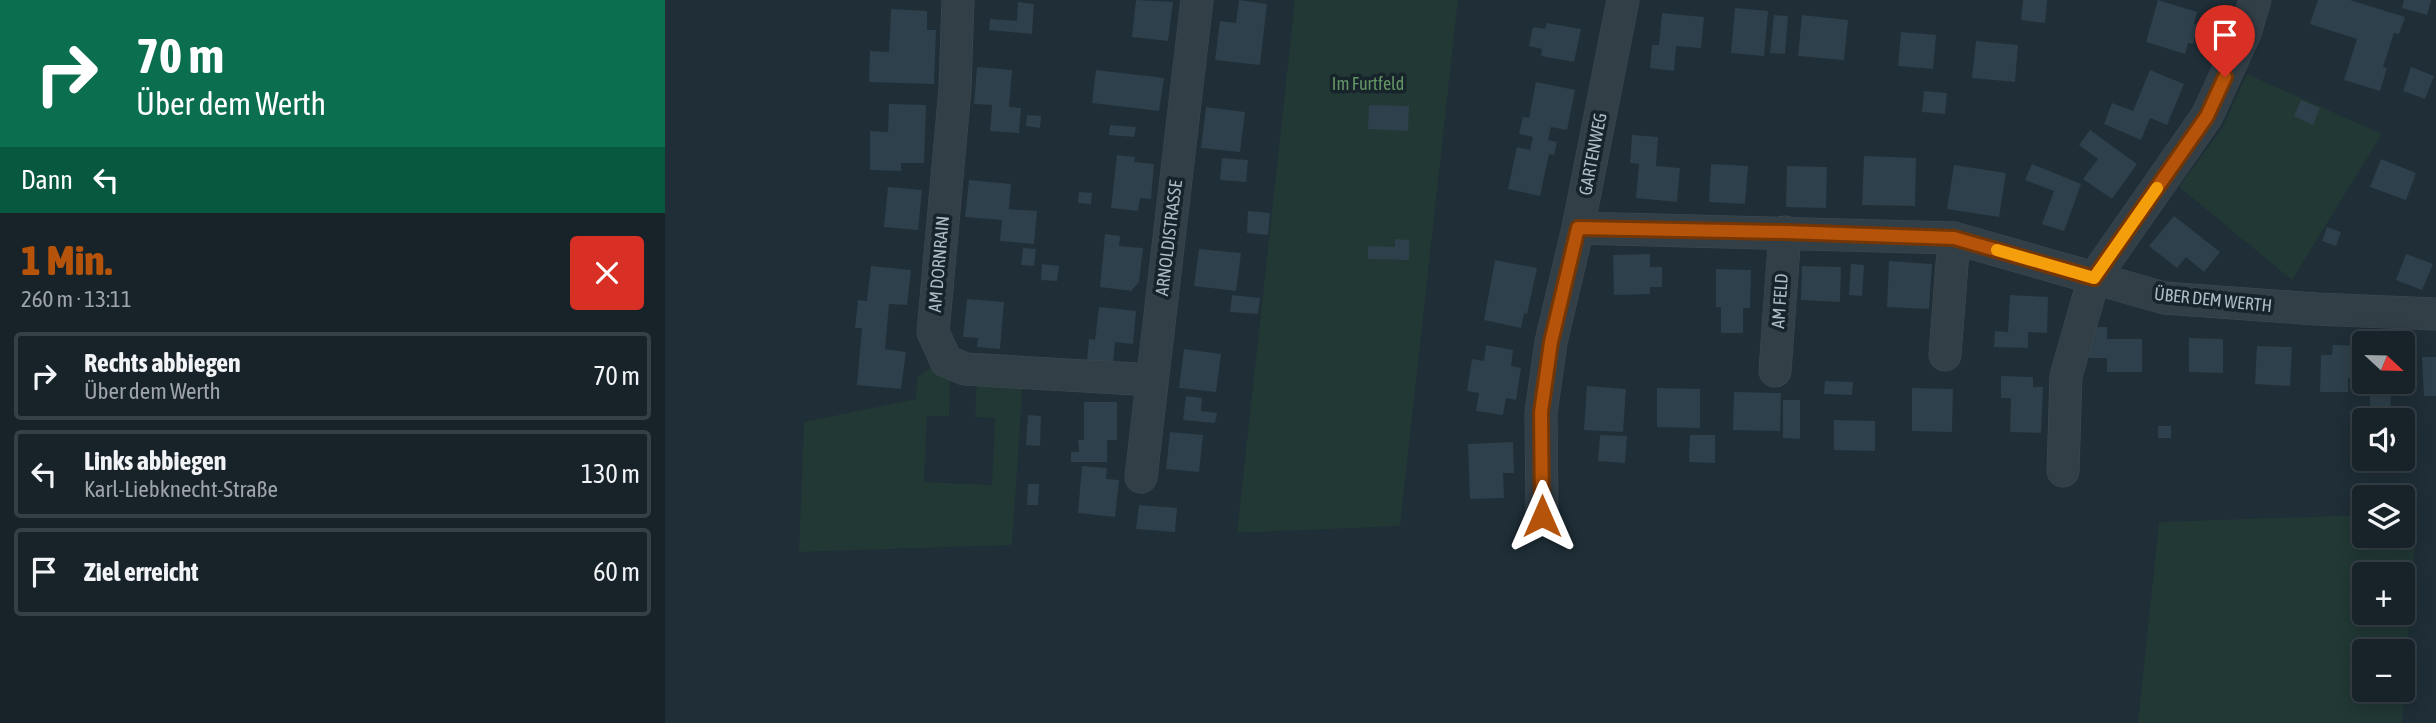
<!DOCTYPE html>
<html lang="de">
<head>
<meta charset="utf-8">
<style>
	:root { --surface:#172229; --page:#242f35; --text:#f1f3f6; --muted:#9ea4a8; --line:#363f46; --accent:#b45309 }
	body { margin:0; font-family:"Asap Condensed",sans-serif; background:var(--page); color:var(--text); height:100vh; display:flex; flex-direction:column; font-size:26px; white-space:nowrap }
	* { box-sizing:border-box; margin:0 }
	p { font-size:23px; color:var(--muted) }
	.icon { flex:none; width:38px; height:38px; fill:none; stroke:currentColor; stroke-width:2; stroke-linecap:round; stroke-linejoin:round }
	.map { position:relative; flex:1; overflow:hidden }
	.side { display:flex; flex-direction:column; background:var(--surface); width:665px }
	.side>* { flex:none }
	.guide { background:#0b6e4f; color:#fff; overflow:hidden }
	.needle { width:46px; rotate:112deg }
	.buttons { position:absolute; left:1687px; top:331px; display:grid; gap:14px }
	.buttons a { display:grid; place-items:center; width:63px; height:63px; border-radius:7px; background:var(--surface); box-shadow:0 4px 18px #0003,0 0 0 2px var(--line); font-size:35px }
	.pin { position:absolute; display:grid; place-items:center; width:60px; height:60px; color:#fff; margin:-72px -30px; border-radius:50% 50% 50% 0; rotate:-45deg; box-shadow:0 0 7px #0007 }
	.pin .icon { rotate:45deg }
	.me { position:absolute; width:77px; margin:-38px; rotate:0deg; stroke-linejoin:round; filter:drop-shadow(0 0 5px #0008) }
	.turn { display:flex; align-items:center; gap:24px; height:147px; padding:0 21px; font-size:32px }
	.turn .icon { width:91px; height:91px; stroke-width:2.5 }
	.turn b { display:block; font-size:49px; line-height:60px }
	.then { display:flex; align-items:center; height:66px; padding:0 21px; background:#0003; gap:14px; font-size:26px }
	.round { display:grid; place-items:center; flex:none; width:74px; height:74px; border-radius:7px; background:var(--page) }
	.head { display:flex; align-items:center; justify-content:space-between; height:119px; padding:0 21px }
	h1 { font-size:42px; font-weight:800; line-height:52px; color:var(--accent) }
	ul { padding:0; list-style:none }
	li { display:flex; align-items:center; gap:21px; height:88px; margin:0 14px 10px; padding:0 7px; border:4px solid var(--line); border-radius:7px }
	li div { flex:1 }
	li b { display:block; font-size:26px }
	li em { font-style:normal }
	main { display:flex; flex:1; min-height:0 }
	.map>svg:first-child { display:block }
</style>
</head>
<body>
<main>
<section class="side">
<div class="guide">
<div class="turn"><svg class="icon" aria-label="right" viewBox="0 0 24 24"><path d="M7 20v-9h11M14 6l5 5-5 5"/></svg><div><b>70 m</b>Über dem Werth</div></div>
<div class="then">Dann<svg class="icon" aria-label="left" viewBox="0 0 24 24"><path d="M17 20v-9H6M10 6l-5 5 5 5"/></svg></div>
</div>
<div class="head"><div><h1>1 Min.</h1><p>260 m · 13:11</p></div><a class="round" style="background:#d93025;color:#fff"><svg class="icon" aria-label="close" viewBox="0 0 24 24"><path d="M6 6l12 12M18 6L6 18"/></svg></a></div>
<ul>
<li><svg class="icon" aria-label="right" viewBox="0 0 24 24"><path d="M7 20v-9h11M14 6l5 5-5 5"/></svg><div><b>Rechts abbiegen</b><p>Über dem Werth</p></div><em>70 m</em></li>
<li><svg class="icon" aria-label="left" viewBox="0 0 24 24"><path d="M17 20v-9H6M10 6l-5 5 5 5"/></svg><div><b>Links abbiegen</b><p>Karl-Liebknecht-Straße</p></div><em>130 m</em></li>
<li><svg class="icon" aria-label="arrive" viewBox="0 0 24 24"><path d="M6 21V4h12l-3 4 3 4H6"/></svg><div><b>Ziel erreicht</b></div><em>60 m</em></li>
</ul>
</section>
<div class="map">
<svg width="1771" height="723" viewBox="0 0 1771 723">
	<rect width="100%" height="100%" fill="#1f2e37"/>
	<path fill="#213835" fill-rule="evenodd" d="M630,0h163l-58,526 -163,7z
		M1582,74l135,60 -90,146 -113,-93 43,-59z
		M266,368l19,12 -1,36h-22l-3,66 68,3 3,-67 -20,-1 2,-37 46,1 -11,164 -213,7 5,-130 112,-23 1,-22z
		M1752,513l-15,210h-264l21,-201 205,-7v21h39v-22zM1699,574h39v38h-39zM1699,651h39v39h-39z"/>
	<path fill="#2e404b" d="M471,0l37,2 -5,39 -36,-4z
		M574,0l28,4 -7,61 -45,-5 5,-39 16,2z
		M1358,0h24l-2,23 -24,-3z
		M1493,0l39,12 -3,12 5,1 -6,19 -5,-1 -3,11 -39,-12z
		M1653,0h32l55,17 -6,17 -5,-1 -11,34 4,1 -7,23 -36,-11 13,-41 -47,-15z
		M1739,0h27l-4,15 -25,-7z
		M353,2l16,2 -2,30 -43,-4 1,-11 27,2z
		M1070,8l33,3 -4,45 -33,-3z
		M226,9l36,2v19h9l-2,54 -65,-2 1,-31 19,1z
		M997,13l42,4 -3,31 -25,-2 -2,25 -24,-3 2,-23h7z
		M1109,15l14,1 -3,38 -15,-1z
		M1137,15l46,5 -4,40 -46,-4z
		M882,23l34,6 -7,33 -33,-6 1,-7 -13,-3 4,-19 12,2z
		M1236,32l35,3 -3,34 -35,-3z
		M1311,41l42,4 -3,37 -43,-4z
		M312,67l35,3 -3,37 12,1 -2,25 -29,-2 2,-26 -18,-1z
		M1746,67l23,9 -9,23 -22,-8z
		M431,70l68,8 -5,33 -67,-8z
		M1485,70l34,14 -17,41 -17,-7 -9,22 -37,-16 8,-21 21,8z
		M871,82l39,8 -8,40 -16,-3 -3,13 9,2 -3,13 -5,-1 -9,42 -32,-7 9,-42 13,3 3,-13 -14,-3 4,-17 6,1z
		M1259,91l23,2 -2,21 -23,-2z
		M1636,100l19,8 -7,17 -19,-9z
		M224,104l37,1 -2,58h-23v8l-31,-1v-39l18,1z
		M704,105l40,1 -1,25 -40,-2z
		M541,107l39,5 -5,40 -39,-4z
		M362,115l14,1 -1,12 -14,-2z
		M445,125l26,2 -2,10 -25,-2z
		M1425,130l47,34 -25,35 -29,-20 15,-20 -19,-14z
		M967,135l26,2 -2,29 24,2 -3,34 -41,-4 3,-34 -9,-1z
		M452,155l18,2 -1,5 20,2 -3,35 -11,-1 -2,13 -27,-3z
		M1199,156l52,2 -1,48 -53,-1z
		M557,158l26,2 -2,22 -26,-2z
		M1716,159l35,14 -10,27 -36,-13z
		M1046,164l37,2 -3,38 -36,-2z
		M1367,164l49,20 -17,47 -22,-7 12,-33 -29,-11z
		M1289,165l52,8 -7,44 -52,-8z
		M1122,166l40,1 -1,41 -40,-1z
		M304,180l42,4 -2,25 28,2 -3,33 -34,-3 2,-21 -37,-3z
		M223,187l34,3 -4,40 -34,-3z
		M414,192l13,1 -1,11 -13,-1z
		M583,211l22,2 -2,22 -21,-2z
		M1509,216l46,36 -16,20 -18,-15 -9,11 -28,-22z
		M1662,227l14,5 -5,14 -14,-5z
		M440,234l15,2 -1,10 24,2 -4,34 -8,9 -31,-4z
		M730,239l14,1v20l-41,-1v-13l27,1z
		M358,248l13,1 -2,17 -13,-1z
		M534,249l42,4 -5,38 -42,-5z
		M985,254v13h12v20h-12v7l-36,1 -1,-40z
		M1741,254l27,10 -11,26 -26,-10z
		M830,260l42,8 -10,46 -3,-1 -3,15 -37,-8z
		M1224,261l43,3 -3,45 -42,-2z
		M377,264l17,2 -2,15 -16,-1z
		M1186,264l13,1 -2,31 -13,-1z
		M206,266l40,4 -4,35 -18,-1 -4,45 21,3 -5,37 -44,-4 5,-57h-7l3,-28 9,1z
		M1137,266l39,1 -1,35 -39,-2z
		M1051,269l35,1 -1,38h-7v25h-22v-26h-5z
		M567,295l28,3 -2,16 -28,-2z
		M1345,295l38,2 -1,36 -19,-1v16l-34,-1 1,-16 13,1z
		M302,299l37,3 -4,47 -23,-2 1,-9 -15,-1z
		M434,307l37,4 -3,33 -18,-2 -2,22 -26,-2 2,-23 6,1z
		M1424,327h18v12h35v33h-35v-14h-18z
		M1524,338l34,1v34l-34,-1z
		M821,345l27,5 -2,16 10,2 -5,32 -10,-2 -3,17 -27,-4 3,-18 -12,-2 5,-32 12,2z
		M1668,345l31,1v32h-16v14h-28l1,-37h11z
		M1592,346l35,1 -2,39 -35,-2z
		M519,349l37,5 -5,38 -37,-4z
		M1757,357h14v39h-12z
		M1336,376l32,1v10h10l-2,46 -31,-1 1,-34h-10z
		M1160,381l28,1 -1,13 -28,-1z
		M922,386l39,3 -3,43 -39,-2z
		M992,388l43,1v39l-43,-1z
		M1247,388l41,1 -1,43 -40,-1z
		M1069,392l47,1 -1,38 -47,-1z
		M1705,393h21l-1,25 -20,-1z
		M521,396l16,2 -1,13 16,2 -2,10 -32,-3z
		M1118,400h17v39l-17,-1z
		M419,402h33v38h-10v22h-36v-10h8l-1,-12h6z
		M363,415l13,1 -1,30 -14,-1z
		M1169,420l41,1v30l-41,-1z
		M1493,426h13v12h-13z
		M505,432l33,3 -4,37 -33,-3z
		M935,435l27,1 -2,27 -27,-2z
		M1025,435h25v28l-26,-1z
		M848,442l1,31h-11l1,25 -34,1 -2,-55z
		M417,466l25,2 -1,11 13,1 -4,37 -37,-4z
		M363,484h11l-1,21h-11z
		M474,505l38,3 -2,24 -39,-3z"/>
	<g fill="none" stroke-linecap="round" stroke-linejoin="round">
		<g stroke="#3f4b54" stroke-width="33">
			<path id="minor" d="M293,0l-3,89 -22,243 13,29 19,8 187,11
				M913,228l376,10 210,60 152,11 120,5
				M1280,355l9,-117
				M1110,371l10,-139
				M1398,471l3,-95 28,-98 113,-162 38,-83 10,-33
				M476,477l56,-477
				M877,516l-1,-103 10,-71 27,-114 45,-228"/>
		</g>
		<use href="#minor" stroke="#323f47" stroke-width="32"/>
	</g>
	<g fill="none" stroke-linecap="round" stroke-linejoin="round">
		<g stroke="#753606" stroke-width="18">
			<path id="route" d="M877,516l-1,-104 10,-70 27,-114 207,4 169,6 140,40 113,-162 18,-39"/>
		</g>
		<use href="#route" stroke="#b45309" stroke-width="12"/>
		<path stroke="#f59e0b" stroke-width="12" d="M1332,250l97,28 63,-90"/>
	</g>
	<g text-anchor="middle" stroke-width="7" stroke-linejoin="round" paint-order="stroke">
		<g font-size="18" fill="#649564" stroke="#18242b">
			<text x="703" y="90">Im Furtfeld</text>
		</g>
		<g font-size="18" fill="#acbbc4" stroke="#18242b">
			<text transform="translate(928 154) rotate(-79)" y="6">GARTENWEG</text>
			<text transform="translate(504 238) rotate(-83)" y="6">ARNOLDISTRASSE</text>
			<text transform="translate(274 264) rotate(-85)" y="6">AM DORNRAIN</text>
			<text transform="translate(1548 300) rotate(6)" y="6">ÜBER DEM WERTH</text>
			<text transform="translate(1115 301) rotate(-86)" y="6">AM FELD</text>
		</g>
	</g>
</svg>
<div class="buttons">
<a><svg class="needle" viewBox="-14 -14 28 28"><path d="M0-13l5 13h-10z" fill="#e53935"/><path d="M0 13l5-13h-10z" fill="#9ea4a8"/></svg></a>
<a><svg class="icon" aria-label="sound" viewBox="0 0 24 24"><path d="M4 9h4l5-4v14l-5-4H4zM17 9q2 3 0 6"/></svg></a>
<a><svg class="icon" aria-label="layers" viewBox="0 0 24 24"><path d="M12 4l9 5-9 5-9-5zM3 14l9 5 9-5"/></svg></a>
<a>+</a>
<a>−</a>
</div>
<div class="pin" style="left:1560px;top:77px;background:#d93025"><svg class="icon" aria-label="arrive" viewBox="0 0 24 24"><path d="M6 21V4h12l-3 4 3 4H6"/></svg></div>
<svg class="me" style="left:877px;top:516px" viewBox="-20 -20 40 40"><path d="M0-17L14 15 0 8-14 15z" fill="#b45309" stroke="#fff" stroke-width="4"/></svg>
</div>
</main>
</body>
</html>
